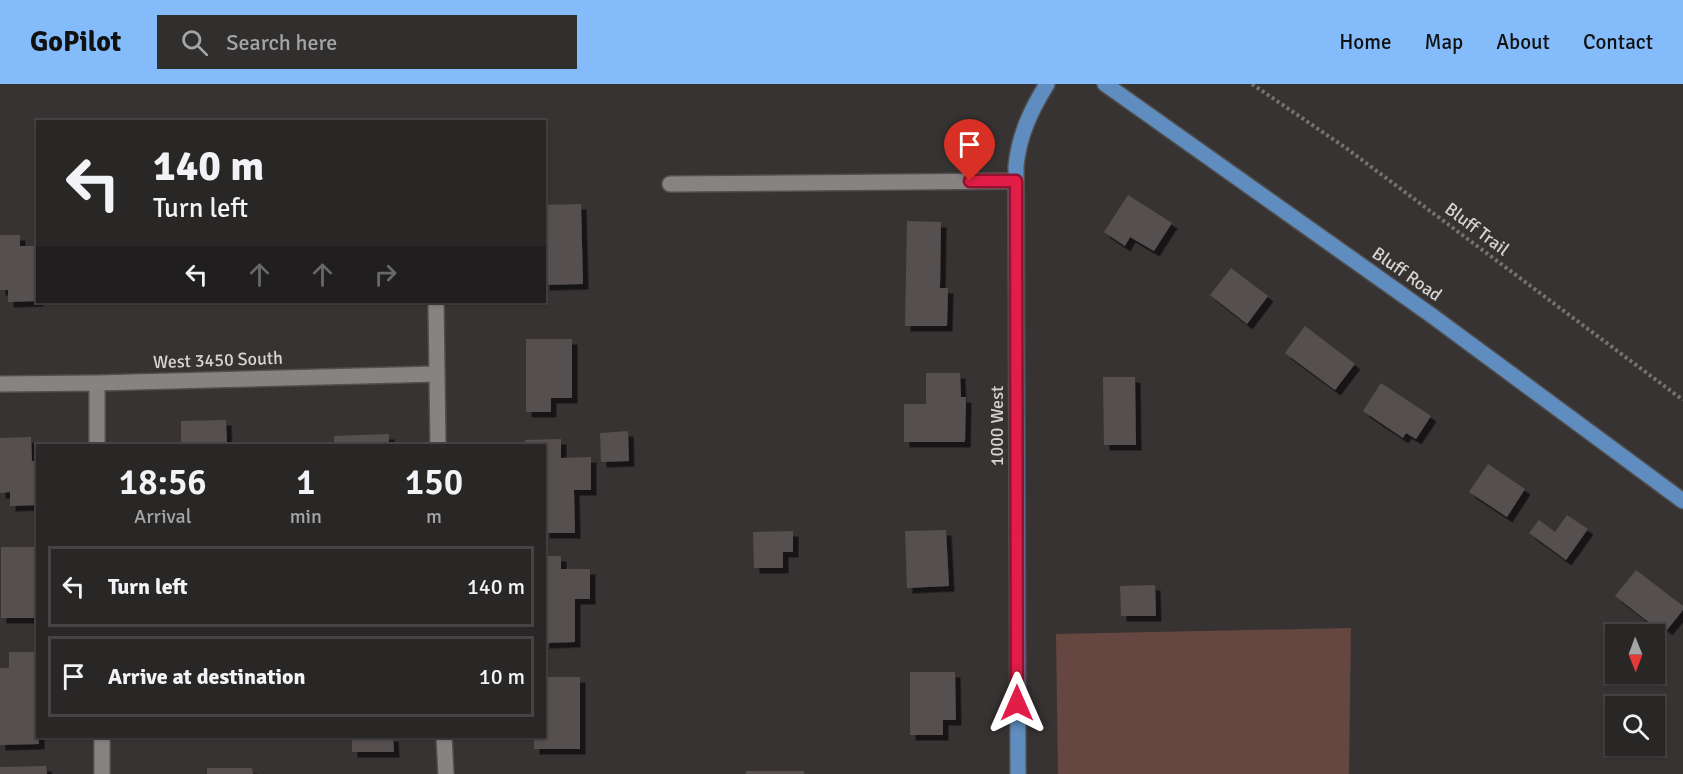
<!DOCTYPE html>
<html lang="en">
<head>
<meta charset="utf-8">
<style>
	:root { --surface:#292626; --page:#312e2e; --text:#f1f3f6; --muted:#a5a5a7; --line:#454343; --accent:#84bcfb }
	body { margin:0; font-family:Signika,sans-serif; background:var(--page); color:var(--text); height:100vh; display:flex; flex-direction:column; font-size:22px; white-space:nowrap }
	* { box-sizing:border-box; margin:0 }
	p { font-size:20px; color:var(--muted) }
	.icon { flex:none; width:33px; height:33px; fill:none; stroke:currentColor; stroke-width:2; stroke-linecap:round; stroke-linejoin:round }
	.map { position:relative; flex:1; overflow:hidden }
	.side { position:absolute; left:36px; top:360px; width:510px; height:294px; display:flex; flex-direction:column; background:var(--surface); border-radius:0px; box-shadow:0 2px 4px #0004,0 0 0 2px var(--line) }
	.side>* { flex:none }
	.banner { position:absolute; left:36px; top:36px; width:510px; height:183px; border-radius:0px; box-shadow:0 2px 4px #0004,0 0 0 2px var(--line); background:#292626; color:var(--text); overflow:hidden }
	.needle { width:39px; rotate:179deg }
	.tools { position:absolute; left:1605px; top:540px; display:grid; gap:12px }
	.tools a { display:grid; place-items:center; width:60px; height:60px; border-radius:0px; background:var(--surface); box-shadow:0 2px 4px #0004,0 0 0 2px var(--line); font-size:30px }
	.pin { position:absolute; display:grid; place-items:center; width:51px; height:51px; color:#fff; margin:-62px -26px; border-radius:50% 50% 50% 0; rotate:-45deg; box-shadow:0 0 6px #0007 }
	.pin .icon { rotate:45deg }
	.me { position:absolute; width:66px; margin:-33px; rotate:0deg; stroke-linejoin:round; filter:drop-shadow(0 0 4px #0008) }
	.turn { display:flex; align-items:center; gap:21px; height:126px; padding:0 18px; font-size:27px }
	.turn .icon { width:78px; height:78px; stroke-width:2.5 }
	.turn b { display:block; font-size:42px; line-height:51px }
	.lanes { display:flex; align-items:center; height:57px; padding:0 18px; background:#0003; justify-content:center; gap:30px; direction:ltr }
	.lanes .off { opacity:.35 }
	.eta { display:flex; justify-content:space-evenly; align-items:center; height:102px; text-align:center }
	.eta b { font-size:36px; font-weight:600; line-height:42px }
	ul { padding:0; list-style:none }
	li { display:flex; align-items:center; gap:18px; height:81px; margin:0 12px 9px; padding:0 6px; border:3px solid var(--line); border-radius:0px }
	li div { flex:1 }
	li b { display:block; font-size:22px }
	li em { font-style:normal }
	header { display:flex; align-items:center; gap:36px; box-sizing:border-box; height:84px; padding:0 30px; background:var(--accent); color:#111 }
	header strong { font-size:28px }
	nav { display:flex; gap:33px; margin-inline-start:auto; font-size:21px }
	.search { width:420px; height:54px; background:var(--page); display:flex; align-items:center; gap:15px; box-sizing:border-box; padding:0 21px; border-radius:0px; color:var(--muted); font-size:22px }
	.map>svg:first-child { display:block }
</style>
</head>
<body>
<header>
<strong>GoPilot</strong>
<div class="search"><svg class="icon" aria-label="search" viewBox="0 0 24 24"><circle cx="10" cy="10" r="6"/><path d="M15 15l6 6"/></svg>Search here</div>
<nav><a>Home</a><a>Map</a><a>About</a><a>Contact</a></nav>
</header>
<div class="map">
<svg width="1683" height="690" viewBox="0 0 1683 690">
	<defs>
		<filter id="shadow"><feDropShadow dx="5.5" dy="5.5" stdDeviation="0" flood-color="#0009"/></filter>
	</defs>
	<rect width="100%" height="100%" fill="#373333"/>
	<path fill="#654640" d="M1351,544l-2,146h-291l-2,-140z"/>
	<path fill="#545050" filter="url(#shadow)" d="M1128,111l44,28 -18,28 -24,-14 -5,9 -21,-14z
		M581,120l2,80 -39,1v-80z
		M907,137l34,1 -1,66h8l-1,38h-42z
		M0,151h20v11h18v55l-30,1v-12h-8z
		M1231,184l37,28 -21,28 -37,-29z
		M1305,242l50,38 -20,26 -50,-37z
		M526,255h46v59h-21v14h-25z
		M926,289h34l1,24h5l-1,45h-61v-38h22z
		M1103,293h32l1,68h-32z
		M1381,299l50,33 -15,23 -10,-6 -3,5 -40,-27z
		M226,336l1,26h-46v-25z
		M628,347l1,30 -28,1 -1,-29z
		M389,350v12h-55v-10z
		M31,353l1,24h6v44l-28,1v-14l-10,1v-55z
		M561,355v19l30,-1v33h-17l1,43h-31v-87h-19v-6z
		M1488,380l37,25 -18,28 -38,-25z
		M1567,431l21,14 -22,31 -37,-27 10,-13 16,12z
		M946,446l3,56 -42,2 -2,-57z
		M793,447v21h-10v16h-29l-1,-36z
		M1,463h37v71h-37z
		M544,472h17v13h29v30h-15v43l-31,1z
		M1636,486l47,36v4l-16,20 -9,-8 -3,5 -40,-31z
		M1155,501l1,31h-35l-1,-30z
		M9,568h29l1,92 -39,1v-77h9z
		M910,588h45l1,48h-13v15h-33z
		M544,593h36v72h-46v-13h10z
		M352,652h41l1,16h-42z
		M46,682l1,8h-47v-7z
		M207,684h45l1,6h-46z
		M746,687h58v3h-58z"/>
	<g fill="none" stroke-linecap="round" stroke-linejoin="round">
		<g stroke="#524f4e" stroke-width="18">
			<path id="minor" d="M670,100l346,-3
				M436,218l2,144
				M97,299v63
				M0,300l97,-1 340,-9
				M102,652v38
				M444,652l2,38"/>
		</g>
		<g stroke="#524f4e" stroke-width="18">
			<path id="major" d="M1105,0l326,231 252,186
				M1018,690l-2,-608c3,-31 15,-56 31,-82"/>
		</g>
		<path stroke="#757271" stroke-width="4" stroke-dasharray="3 3" stroke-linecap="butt" d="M1252,0l94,64 337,252"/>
		<use href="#minor" stroke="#878382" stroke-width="15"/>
		<use href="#major" stroke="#5f8dbf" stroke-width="15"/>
	</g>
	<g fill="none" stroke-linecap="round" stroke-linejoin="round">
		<g stroke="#92132f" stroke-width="15">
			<path id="route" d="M970,97h46l1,522"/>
		</g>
		<use href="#route" stroke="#e11d48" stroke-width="10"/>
	</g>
	<g text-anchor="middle" stroke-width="6" stroke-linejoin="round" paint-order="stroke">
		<g font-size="18" fill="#d6d4d3" stroke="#373333">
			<text transform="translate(1477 145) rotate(37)" y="6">Bluff Trail</text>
			<text transform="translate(1407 190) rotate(35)" y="6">Bluff Road</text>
			<text transform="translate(218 276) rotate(-2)" y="6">West 3450 South</text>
			<text transform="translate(997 342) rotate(-90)" y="6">1000 West</text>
		</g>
	</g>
</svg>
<div class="tools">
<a><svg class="needle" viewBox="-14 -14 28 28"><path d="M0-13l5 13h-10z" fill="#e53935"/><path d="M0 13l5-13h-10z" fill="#a5a5a7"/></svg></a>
<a><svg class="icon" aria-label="search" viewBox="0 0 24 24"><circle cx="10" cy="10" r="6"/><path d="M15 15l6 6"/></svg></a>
</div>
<div class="pin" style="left:970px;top:97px;background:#d93025"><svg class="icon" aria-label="arrive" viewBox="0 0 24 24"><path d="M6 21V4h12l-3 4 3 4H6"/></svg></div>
<svg class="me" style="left:1017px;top:619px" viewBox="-20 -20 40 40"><path d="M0-17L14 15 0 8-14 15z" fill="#e11d48" stroke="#fff" stroke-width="4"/></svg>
<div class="banner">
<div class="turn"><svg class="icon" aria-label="left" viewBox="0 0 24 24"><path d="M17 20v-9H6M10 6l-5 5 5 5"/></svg><div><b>140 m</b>Turn left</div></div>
<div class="lanes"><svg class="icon" aria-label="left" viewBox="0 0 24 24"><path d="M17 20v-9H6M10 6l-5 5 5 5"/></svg><svg class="icon off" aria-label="ahead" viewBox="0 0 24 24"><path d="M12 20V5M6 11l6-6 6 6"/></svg><svg class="icon off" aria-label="ahead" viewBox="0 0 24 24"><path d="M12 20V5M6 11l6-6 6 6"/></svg><svg class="icon off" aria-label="right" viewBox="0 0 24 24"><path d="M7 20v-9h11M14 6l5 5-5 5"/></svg></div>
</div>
<section class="side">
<div class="eta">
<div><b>18:56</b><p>Arrival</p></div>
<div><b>1</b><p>min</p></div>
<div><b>150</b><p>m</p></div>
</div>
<ul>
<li><svg class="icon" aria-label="left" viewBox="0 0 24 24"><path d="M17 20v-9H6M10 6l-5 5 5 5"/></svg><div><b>Turn left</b></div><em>140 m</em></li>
<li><svg class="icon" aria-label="arrive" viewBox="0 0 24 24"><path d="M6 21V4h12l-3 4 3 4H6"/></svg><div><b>Arrive at destination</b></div><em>10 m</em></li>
</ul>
</section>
</div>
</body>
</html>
